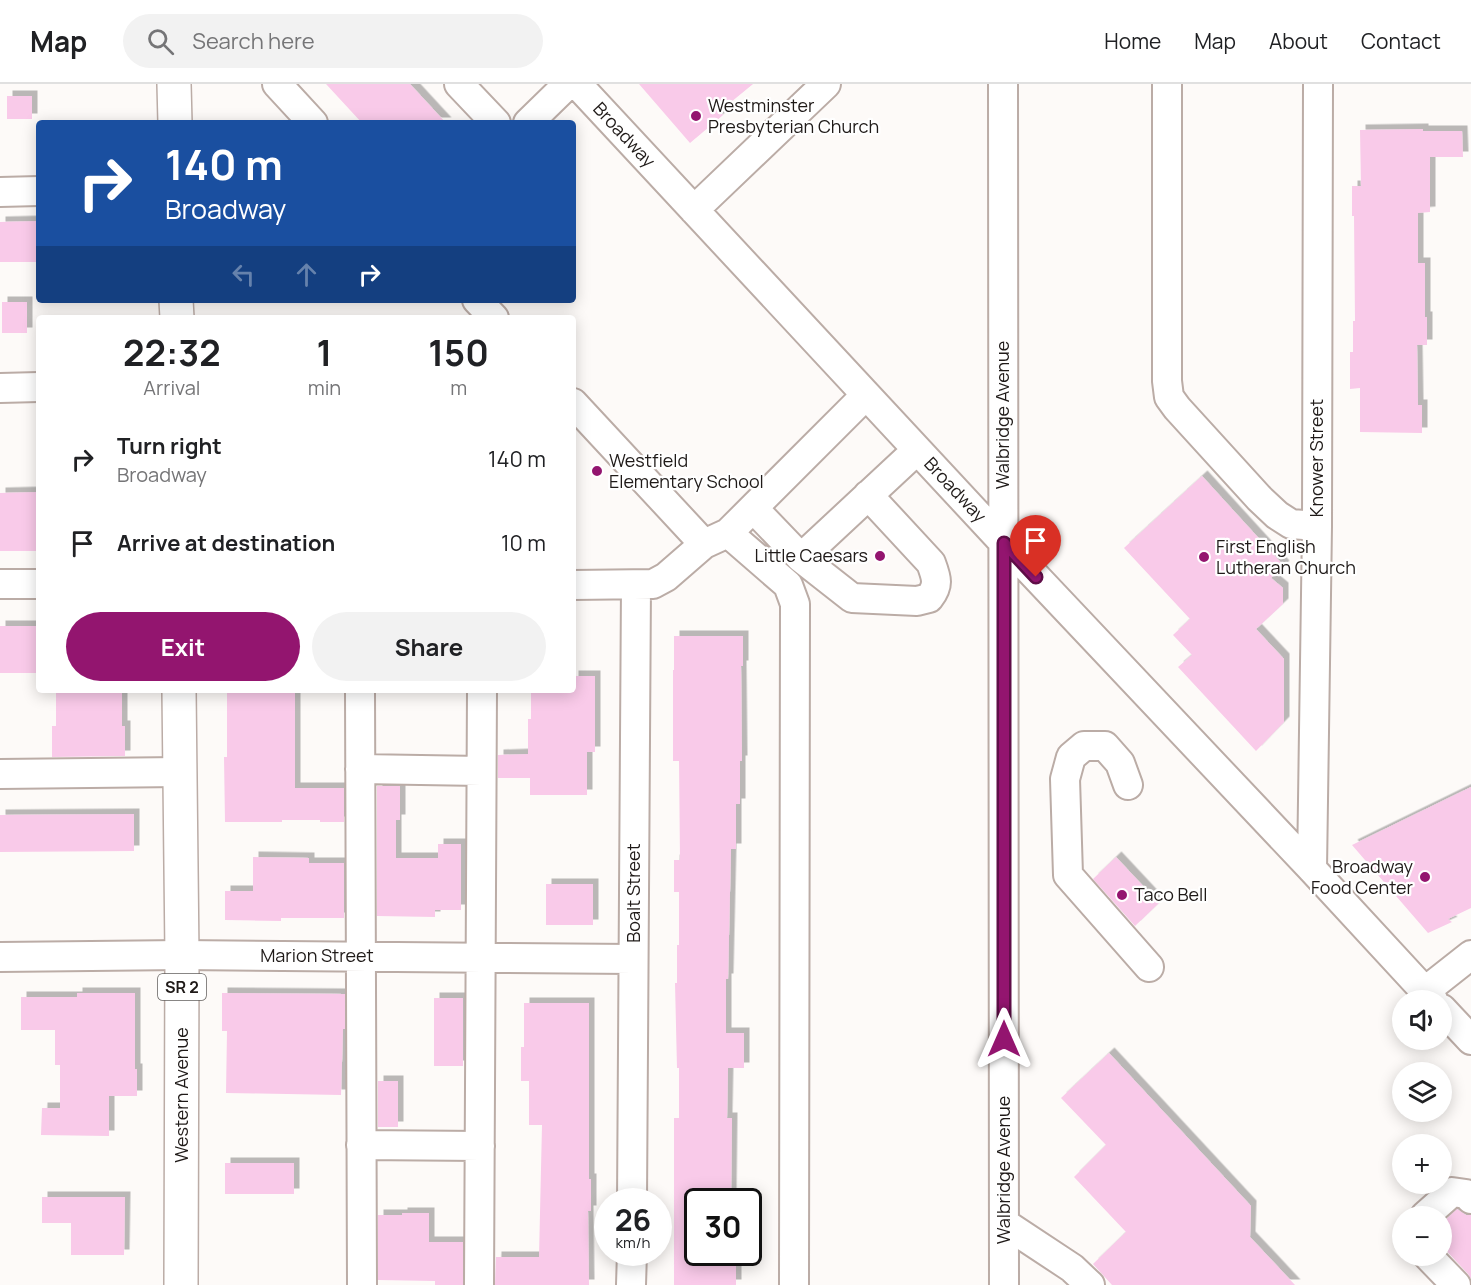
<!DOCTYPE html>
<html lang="en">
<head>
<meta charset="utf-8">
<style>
	:root { --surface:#fff; --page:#f2f2f2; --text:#202124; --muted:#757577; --line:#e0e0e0; --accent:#93156f }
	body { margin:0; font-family:Manrope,sans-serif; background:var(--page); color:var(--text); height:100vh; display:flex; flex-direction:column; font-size:22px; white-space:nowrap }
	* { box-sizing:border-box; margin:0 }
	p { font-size:20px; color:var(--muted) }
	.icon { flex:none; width:33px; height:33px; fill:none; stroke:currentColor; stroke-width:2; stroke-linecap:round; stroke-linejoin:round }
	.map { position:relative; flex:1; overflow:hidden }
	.side { position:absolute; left:36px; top:231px; width:540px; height:378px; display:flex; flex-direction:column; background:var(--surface); border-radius:6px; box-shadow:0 3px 15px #0003 }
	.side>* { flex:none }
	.hud { position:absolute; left:36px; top:36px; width:540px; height:183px; border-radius:6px; box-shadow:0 3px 15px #0003; background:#1a4fa0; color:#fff; overflow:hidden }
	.fabs { position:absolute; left:1392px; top:906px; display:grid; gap:12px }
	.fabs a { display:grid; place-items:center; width:60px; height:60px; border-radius:50%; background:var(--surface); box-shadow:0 3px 15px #0003; font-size:30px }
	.speed { position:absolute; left:594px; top:1104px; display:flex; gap:12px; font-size:30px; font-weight:700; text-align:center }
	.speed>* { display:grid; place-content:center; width:78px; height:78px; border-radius:50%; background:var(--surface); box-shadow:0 3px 15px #0003; line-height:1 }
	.speed small { font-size:15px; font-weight:400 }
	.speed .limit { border:3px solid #111; border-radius:9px; background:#fff; color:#111 }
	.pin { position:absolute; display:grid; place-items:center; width:51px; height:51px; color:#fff; margin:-62px -26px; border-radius:50% 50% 50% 0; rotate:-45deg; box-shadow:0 0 6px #0007 }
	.pin .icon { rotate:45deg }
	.me { position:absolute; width:66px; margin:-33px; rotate:0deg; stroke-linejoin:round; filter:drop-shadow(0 0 4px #0008) }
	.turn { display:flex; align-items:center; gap:21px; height:126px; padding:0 30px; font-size:27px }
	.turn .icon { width:78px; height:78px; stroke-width:2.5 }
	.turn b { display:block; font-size:42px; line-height:51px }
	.lanes { display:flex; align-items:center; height:57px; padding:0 30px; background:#0003; justify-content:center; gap:30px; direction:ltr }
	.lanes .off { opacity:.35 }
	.eta { display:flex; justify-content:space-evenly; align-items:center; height:102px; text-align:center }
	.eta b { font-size:36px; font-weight:700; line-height:42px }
	.cta { display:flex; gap:12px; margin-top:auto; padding:12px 30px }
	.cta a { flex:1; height:69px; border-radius:36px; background:var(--accent); color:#fff; font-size:24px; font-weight:700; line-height:69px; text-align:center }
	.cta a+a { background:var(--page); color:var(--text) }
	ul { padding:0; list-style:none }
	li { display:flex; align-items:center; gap:18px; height:84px; padding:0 30px }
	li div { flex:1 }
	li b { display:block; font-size:22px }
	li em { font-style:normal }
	header { display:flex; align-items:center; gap:36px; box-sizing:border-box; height:84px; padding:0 30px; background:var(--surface); border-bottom:2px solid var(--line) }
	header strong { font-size:28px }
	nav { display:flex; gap:33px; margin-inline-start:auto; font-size:21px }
	.search { width:420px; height:54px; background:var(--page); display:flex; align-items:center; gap:15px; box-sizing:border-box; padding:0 21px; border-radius:33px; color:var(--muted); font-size:22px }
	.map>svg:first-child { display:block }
</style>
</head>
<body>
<header>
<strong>Map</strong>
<div class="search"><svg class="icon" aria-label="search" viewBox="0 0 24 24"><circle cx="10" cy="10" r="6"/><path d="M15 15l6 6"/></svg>Search here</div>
<nav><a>Home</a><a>Map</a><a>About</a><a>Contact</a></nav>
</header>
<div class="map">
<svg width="1471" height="1201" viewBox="0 0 1471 1201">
	<defs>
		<filter id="shadow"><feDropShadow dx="5.5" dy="-5.5" stdDeviation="0" flood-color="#0004"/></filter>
	</defs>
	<rect width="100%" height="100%" fill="#fdfaf8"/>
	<path fill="#f9cae9" filter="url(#shadow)" d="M326,0h84l36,39h-84z
		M639,0h114l-33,27 3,4 -33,28z
		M7,12h25v23h-25z
		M1423,45v2h39l1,26h-33v55l-12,1v50h7v54h2v28h-10l1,60h4v28l-62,-1v-44l-10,1v-37h3v-31h2l-1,-105h-2v-30h9l-1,-56z
		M39,137v41h-39v-40z
		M2,218h25v31h-25z
		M1202,392l82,90 -13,12 12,10v16l-27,25 28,30v63l-28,29 -78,-84 14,-12 -19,-20 17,-16 -66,-71z
		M39,408v59h-39v-58z
		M0,542h39v47h-39z
		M674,552h69v30h-2l1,95h-2v43h-4v45h-5l-3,130h-2v54h18v35h-16l-1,50h5l-1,82h-33v56h38v29h-62v-167h5v-50h-2l-2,-85h2v-38h2v-53h-5v-32h6l-1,-99h-6v-91h1z
		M573,592h22v76h-8v43h-57v-17h-32v-23l30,-1v-35h3v-29h42z
		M56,606h66v36h3v30l-73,1v-31h4z
		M227,606h68v98h49v34h-24v-2h-38v2h-57l-1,-65h3z
		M377,702h23v34h-4v38h42v-14h23v66h-26v7l-58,-1z
		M1471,703v121l-23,11 4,3 -24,11 -76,-88z
		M134,730v37l-134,1v-37z
		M253,773l56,1v5h35v55h-63v3l-56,-1v-29h28z
		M1116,773l43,46 -24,23 -42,-47z
		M546,800h47v41h-47z
		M77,909h58v76h2v27h-28v40l-68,-1 1,-27h18v-43h-5v-35h-34v-33h56z
		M222,909l123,1v35h-2l-2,66 -115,-2 1,-62h-5z
		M434,914h29v68h-29z
		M524,919h65v176h2v32h-3l1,74h-94l1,-28h43l3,-132h-13v-44h-8v-34h3z
		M1109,969l142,153 -1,31 45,48h-183l-19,-21 33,-32 -52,-55 32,-32 -45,-47z
		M378,997h20v46h-20z
		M225,1079h69v31h-69z
		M42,1113h83l-1,58h-53v-32h-29z
		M1457,1125l9,6h5v64l-3,-5 -26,-28v-23z
		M402,1129h27v29h34v43h-28v-4l-57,-1v-65h24z"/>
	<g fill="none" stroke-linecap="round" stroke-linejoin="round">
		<g stroke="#bbaca6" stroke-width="32">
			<path id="minor" d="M277,0l36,39
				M459,0l37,39
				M577,0l427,459 308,326 121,131
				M1003,0l1,1201
				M1167,0v297l2,16 8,11 82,90 18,17 14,9 26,2
				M528,39l40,-39
				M0,108l39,-1
				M694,126l132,-126
				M477,216l17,18
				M0,304l39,-1
				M573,319l131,141
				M753,424l48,50 116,-108
				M728,449l60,52 7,19 -1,681
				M801,474l51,40 65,3 12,-3c10,-13 8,-19 2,-35l-63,-68
				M0,500h39
				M573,501l80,-1 13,-7 38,-33 24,-11 138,-138
				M360,606l2,595
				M360,685l121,2
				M0,690l180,-2
				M1128,701l-8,-22 -15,-17h-21l-13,11 -6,22 3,96 81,92
				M1312,785l5,-343 1,-442
				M0,873l182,-2 451,4
				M1424,908l47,-37
				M1442,925l29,31
				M361,1061l119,1
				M632,1118l4,-617
				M1425,1132l27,-24 14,2 5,5
				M1004,1139l68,45 18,17
				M1428,1172l28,29
				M479,1201l3,-595
				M631,1201l1,-33"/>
		</g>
		<g stroke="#bbaca6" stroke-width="36">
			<path id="major" d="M174,0l1,39
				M176,216l1,18
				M179,606l3,265 -1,330"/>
		</g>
		<use href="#minor" stroke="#fff" stroke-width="28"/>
		<use href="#major" stroke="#fff" stroke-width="33"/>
	</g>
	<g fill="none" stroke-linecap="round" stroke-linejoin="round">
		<g stroke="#600e48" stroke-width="15">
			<path id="route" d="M1004,955v-496l32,34"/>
		</g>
		<use href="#route" stroke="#93156f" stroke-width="10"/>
	</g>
	<g fill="#93156f" stroke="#fff" stroke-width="2">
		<circle cx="696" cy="32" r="6"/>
		<circle cx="597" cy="387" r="6"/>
		<circle cx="880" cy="472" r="6"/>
		<circle cx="1204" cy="473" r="6"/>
		<circle cx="1425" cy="793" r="6"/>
		<circle cx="1122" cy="811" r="6"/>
	</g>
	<g text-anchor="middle" stroke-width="4.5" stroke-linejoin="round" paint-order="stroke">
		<rect fill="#fff" stroke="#625f5d" stroke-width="1.5" x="158" y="890" width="48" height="26" rx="4.5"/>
		<g font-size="16" font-weight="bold" fill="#1f1a18">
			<text x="182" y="909">SR 2</text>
		</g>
		<g font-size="18" fill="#1f1a18" stroke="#fff" text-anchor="start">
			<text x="708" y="28">Westminster<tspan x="708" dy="21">Presbyterian Church</tspan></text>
			<text x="609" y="383">Westfield<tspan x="609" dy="21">Elementary School</tspan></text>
			<text x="1216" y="469">First English<tspan x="1216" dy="21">Lutheran Church</tspan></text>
			<text x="868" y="478" text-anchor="end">Little Caesars</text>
			<text x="1413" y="789" text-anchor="end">Broadway<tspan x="1413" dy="21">Food Center</tspan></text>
			<text x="1134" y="817">Taco Bell</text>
		</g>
		<g font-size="18" fill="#1f1a18" stroke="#fff">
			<text transform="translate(624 51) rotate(47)" y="6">Broadway</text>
			<text transform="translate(1003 331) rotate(-90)" y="6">Walbridge Avenue</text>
			<text transform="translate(1317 374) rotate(-90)" y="6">Knower Street</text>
			<text transform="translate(955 406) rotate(47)" y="6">Broadway</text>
			<text transform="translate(634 809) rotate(-90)" y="6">Boalt Street</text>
			<text x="317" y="878">Marion Street</text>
			<text transform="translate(182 1011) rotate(-90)" y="6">Western Avenue</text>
			<text transform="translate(1004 1086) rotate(-90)" y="6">Walbridge Avenue</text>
		</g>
	</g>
</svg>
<div class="fabs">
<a><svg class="icon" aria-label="sound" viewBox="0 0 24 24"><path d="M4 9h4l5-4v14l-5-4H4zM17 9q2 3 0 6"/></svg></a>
<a><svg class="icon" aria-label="layers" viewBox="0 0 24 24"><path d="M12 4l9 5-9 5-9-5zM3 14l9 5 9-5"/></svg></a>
<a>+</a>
<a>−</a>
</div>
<div class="speed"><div>26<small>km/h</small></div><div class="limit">30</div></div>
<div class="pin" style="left:1036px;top:493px;background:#d93025"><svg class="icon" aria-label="arrive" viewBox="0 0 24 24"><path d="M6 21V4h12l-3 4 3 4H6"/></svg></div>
<svg class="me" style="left:1004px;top:955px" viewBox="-20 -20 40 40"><path d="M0-17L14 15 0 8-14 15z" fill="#93156f" stroke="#fff" stroke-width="4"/></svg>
<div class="hud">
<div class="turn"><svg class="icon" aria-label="right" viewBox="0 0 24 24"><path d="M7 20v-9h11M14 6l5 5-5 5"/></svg><div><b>140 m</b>Broadway</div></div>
<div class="lanes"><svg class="icon off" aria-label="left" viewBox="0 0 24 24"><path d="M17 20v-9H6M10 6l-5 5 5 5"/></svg><svg class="icon off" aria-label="ahead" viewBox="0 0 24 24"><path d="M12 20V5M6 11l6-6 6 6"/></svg><svg class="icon" aria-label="right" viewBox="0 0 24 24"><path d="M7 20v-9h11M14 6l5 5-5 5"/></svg></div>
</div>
<section class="side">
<div class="eta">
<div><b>22:32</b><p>Arrival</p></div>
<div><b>1</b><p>min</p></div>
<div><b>150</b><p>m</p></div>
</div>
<ul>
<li><svg class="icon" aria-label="right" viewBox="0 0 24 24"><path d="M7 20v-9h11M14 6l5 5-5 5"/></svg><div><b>Turn right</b><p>Broadway</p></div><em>140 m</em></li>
<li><svg class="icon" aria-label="arrive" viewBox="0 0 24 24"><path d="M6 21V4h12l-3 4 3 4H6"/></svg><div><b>Arrive at destination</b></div><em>10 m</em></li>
</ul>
<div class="cta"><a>Exit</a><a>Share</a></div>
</section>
</div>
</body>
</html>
